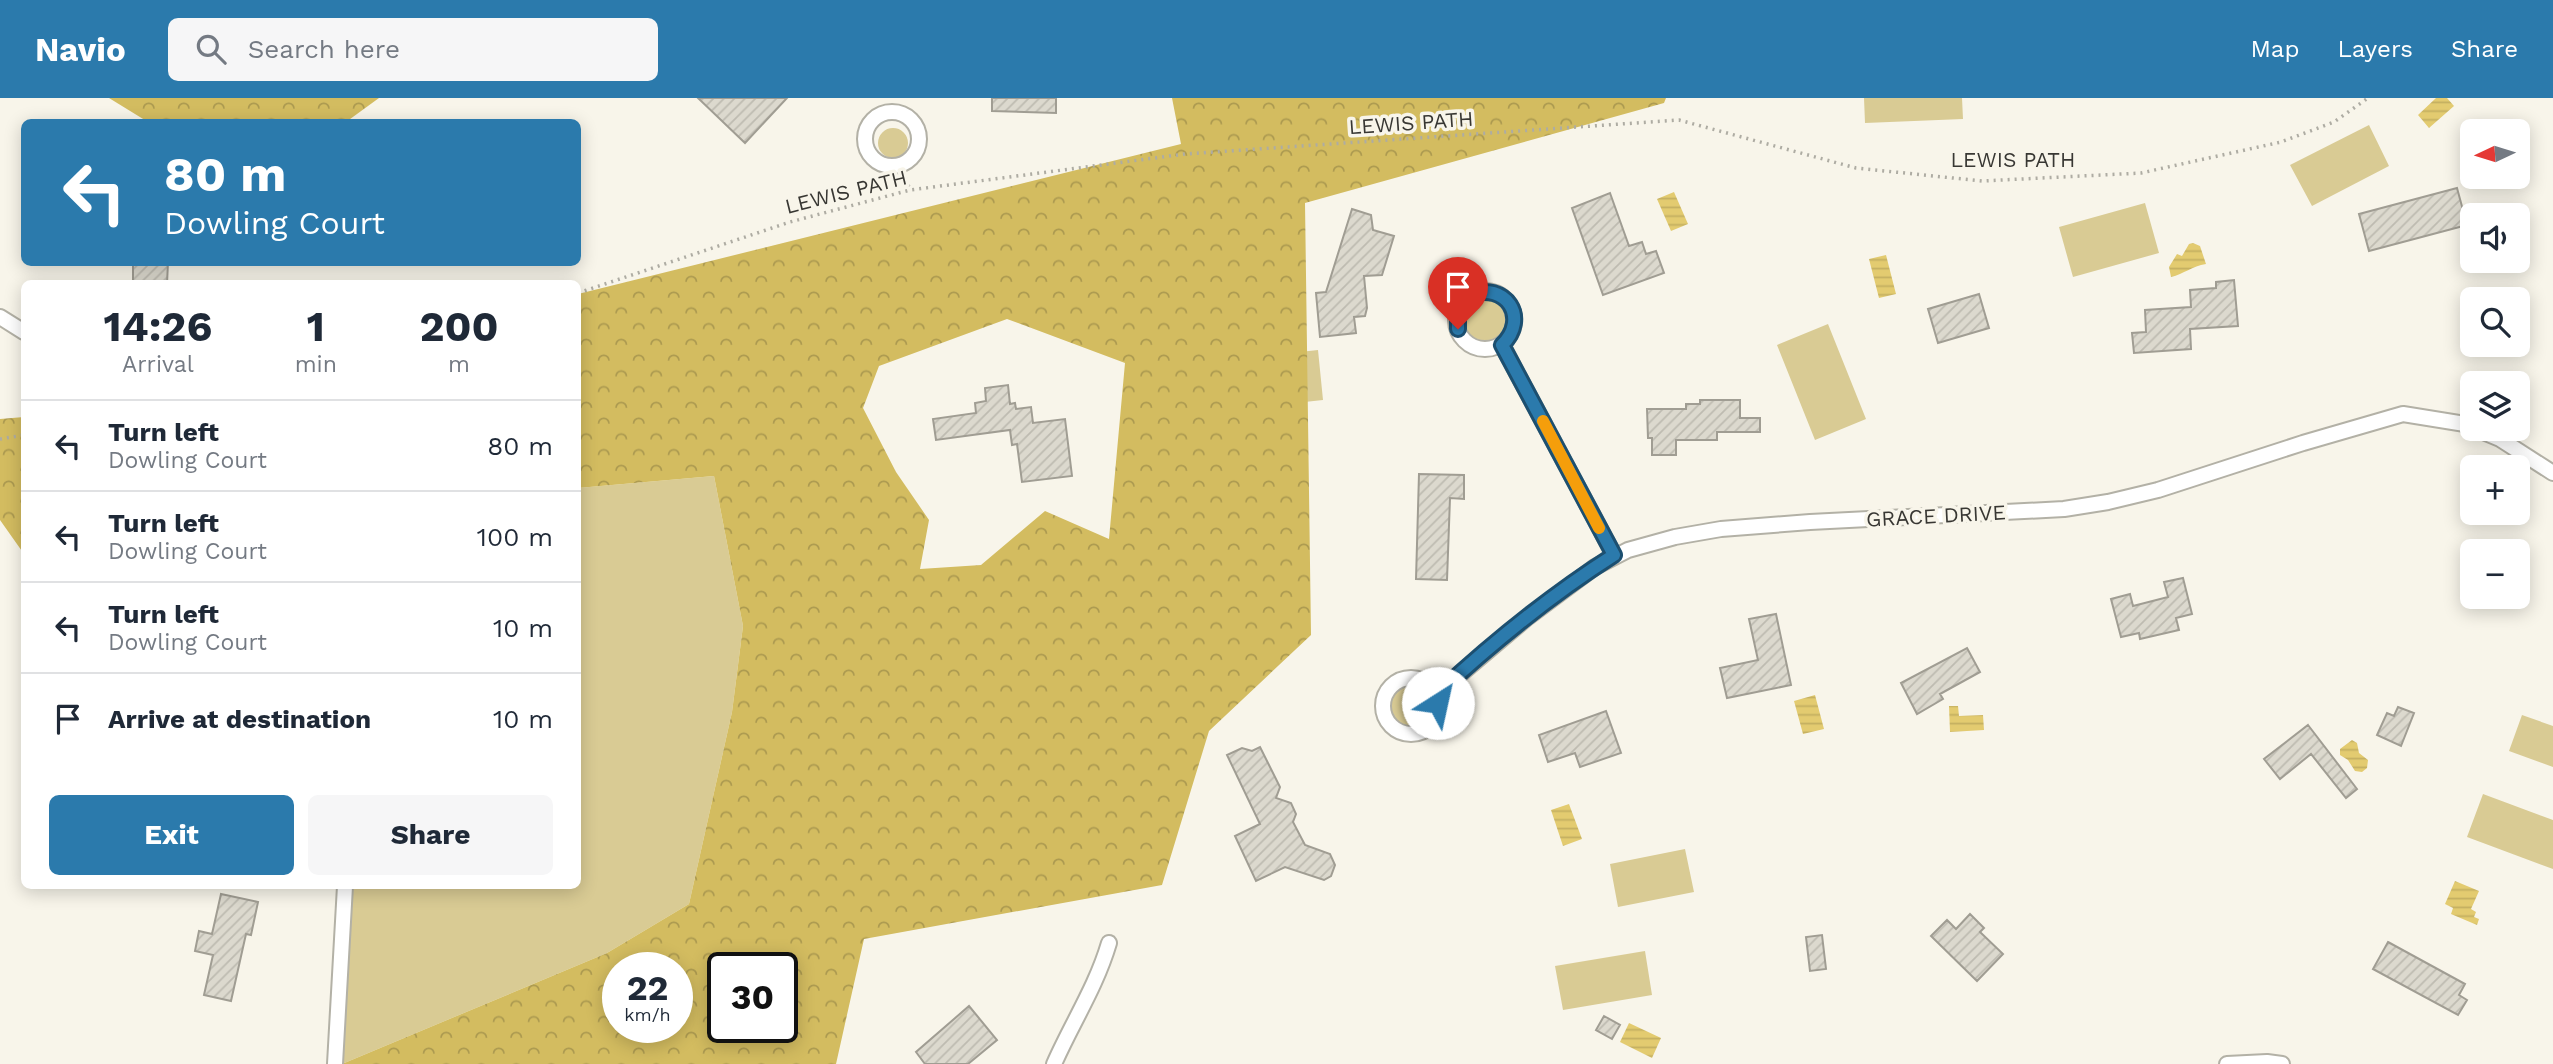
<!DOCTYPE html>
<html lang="en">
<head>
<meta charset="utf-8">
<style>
	:root { --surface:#fff; --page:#f6f6f7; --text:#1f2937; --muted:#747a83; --line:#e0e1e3; --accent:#2b7aac }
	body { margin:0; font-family:"Work Sans",sans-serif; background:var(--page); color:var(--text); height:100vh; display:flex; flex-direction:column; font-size:26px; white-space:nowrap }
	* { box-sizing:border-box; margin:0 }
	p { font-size:23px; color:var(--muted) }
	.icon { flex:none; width:38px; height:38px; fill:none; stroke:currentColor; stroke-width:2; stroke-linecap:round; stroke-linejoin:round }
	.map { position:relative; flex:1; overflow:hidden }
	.side { position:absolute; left:21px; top:182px; width:560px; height:609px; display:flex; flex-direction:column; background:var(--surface); border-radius:10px; box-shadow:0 4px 18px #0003 }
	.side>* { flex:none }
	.hud { position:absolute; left:21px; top:21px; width:560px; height:147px; border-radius:10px; box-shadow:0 4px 18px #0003; background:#2b7aac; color:#fff; overflow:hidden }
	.needle { width:46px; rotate:266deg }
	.controls { position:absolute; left:2460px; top:21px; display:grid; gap:14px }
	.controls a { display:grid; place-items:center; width:70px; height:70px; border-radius:10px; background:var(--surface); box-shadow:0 4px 18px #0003; font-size:35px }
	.speed { position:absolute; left:602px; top:854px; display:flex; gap:14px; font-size:35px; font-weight:700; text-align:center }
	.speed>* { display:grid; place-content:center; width:91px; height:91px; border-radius:50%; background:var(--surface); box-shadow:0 4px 18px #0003; line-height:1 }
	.speed small { font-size:18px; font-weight:400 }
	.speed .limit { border:4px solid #111; border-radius:10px; background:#fff; color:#111 }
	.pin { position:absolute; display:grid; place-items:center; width:60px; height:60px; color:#fff; margin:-72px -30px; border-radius:50% 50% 50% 0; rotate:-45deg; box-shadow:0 0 7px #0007 }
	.pin .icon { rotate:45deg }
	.me { position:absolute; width:77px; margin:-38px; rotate:35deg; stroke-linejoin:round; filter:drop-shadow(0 0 5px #0008) }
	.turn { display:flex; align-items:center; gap:24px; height:147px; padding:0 28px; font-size:32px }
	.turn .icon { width:91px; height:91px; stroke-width:2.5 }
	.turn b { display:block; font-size:49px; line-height:60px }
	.eta { display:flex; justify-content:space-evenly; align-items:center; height:119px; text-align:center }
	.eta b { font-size:42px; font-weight:700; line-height:49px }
	.cta { display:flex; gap:14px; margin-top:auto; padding:14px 28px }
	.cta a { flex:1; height:80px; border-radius:10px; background:var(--accent); color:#fff; font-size:28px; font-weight:700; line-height:80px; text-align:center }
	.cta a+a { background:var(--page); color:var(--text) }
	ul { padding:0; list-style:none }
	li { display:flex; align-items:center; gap:21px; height:91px; padding:0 28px; border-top:2px solid var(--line) }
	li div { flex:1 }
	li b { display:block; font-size:26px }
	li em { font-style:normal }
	header { display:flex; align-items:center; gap:42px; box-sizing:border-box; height:98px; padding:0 35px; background:var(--accent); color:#fff }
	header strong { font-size:33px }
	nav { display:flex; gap:38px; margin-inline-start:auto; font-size:24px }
	.search { width:490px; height:63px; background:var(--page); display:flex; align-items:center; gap:18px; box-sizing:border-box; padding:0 24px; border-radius:10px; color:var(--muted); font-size:26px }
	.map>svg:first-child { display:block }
</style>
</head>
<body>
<header>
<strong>Navio</strong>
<div class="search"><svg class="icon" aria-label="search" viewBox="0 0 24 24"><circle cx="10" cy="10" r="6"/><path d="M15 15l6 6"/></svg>Search here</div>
<nav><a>Map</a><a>Layers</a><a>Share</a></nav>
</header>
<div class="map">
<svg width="2553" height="966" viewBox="0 0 2553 966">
	<defs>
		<pattern id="forest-crowns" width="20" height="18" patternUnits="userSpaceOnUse" patternTransform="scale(1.75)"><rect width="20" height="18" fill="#d3bc60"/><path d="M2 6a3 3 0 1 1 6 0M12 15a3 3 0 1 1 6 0" fill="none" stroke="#ac9a50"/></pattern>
		<pattern id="water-rules" width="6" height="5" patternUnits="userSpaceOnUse" patternTransform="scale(1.75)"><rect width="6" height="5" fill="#e3cb70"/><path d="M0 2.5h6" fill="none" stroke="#c4af61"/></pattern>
		<pattern id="building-hatch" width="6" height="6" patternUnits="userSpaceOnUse" patternTransform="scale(1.75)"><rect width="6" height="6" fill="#dcd9ce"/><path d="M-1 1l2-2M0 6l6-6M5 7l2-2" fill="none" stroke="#bebbb1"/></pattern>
	</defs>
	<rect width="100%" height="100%" fill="#f8f5ea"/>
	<path fill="#d9cb94" d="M1864,0h98l1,21 -98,4z
		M2369,27l20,41 -77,40 -22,-41z
		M878 45a15 15 0 1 1 30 0a15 15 0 1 1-30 0Z
		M2145,105l14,50 -86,24 -14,-50z
		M1462 222a24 24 0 1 1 48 0a24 24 0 1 1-48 0Z
		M1828,226l38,95 -51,21 -38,-95z
		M1318,252l5,50 -82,9 -5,-50z
		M714,378l29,150 -11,86 -43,192 -82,49 -265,111h-7l10,-178h233v-398z
		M1388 608a21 21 0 1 1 42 0a21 21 0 1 1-42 0Z
		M2522,617l31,11v41l-44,-16z
		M2483,696l70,26v49l-86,-32z
		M1685,751l9,43 -76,15 -8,-43z
		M1645,853l7,44 -89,15 -8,-44z"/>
	<path fill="url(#forest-crowns)" fill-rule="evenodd" d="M109,0h270l-33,24h-198z
		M1172,0h494l-2,5 -359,100 6,432 -102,96 -47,154 -298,54 -28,125h-494l265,-111 82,-49 43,-192 11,-86 -29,-150 -136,12v-194l603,-150zM1007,221l118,44 -16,176 -64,-28 -64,54 -61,4 9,-49 -33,-48 -33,-64 16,-42zM618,870h59v59h-59zM723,870h59v59h-59z
		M24,319v137l-24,-34v-101z"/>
	<path fill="url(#water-rules)" d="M2436,0h11l7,8 -25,22 -11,-13z
		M1674,94l14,32 -17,7 -14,-32z
		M2193,145l7,3 6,18c-14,2 -22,10 -35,13l-2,-10 8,-13 5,2 7,-12z
		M1886,157l10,39 -17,4 -10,-39z
		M1815,597l9,34 -21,5 -9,-33z
		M1949,608h9l1,10 24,-1 1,15 -34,2z
		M2352,642l5,3 2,10 9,7 -1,8 -5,4 -7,-1 -7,-11 -8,-5v-6z
		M1569,706l13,35 -19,7 -12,-36z
		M2455,783l24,10 -8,18 5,3 -2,5 5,2 -2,6 -26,-11 2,-6 -8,-4z
		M1629,925l32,15 -9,20 -32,-16z"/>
	<path fill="url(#building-hatch)" stroke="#a09d93" stroke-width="2" d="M698,0h89l-42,45z
		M992,0h64v15l-64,-2z
		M2457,90l10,37 -98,26 -10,-37z
		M1610,95l19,53 13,-4 4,12 10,-3 8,22 -61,22 -31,-87z
		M1352,111l19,6 2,15 21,6 -12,39 -18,1 3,32 -2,8 -11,1 2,16 -36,4 -4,-44 10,-1z
		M133,164h35l-1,22h-34z
		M2234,182l4,46 -48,3 1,20 -57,4 -2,-20 14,-1 -1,-22 46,-3 -1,-17 26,-2v-6z
		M1979,196l10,34 -51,15 -10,-34z
		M1008,287l2,19 5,-1 1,6 15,-2 2,16 32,-4 7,57 -50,6 -5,-38 -5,1 -2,-15 -74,10 -3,-21 43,-6 -1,-10 11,-2 -1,-13z
		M1700,302h40v18h20v14h-43v8h-41v15h-24v-17h-4l-1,-29h39v-5h14z
		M1419,376l45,1v24l-14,-1 -3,82 -31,-1z
		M2183,480l9,36 -16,4 3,12 -39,9 -1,-6 -18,4 -10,-38 19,-5 3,12 35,-9 -4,-15z
		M1776,516l15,71 -64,13 -7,-30 38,-8 -9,-41z
		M1967,550l13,24 -40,22 3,5 -26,15 -16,-31z
		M2398,609l16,6 -13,33 -24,-11 10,-22 7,3z
		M1606,613l15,42 -41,14 -5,-14 -27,9 -9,-27z
		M2308,627l49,64 -11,9 -35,-44 -31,25 -16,-20z
		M1260,649l20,40 -4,11 15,5 5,11 -3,8 12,23 25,9 5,11 -4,11 -7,4 -39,-13 -29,14 -21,-45 25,-12 -33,-69 15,-7 10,3z
		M221,796l37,8 -7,33 -5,-1 -15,67 -27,-6 9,-40 -18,-4 4,-20 13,3z
		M1970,816l14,14 -4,4 23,22 -26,27 -46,-45 16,-16 9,9z
		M1822,837l4,34 -16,2 -4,-34z
		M2388,844l77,42 -6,11 8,5 -9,15 -85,-46z
		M969,908l28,34 -29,24h-43l-9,-12z
		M1604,918l16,9 -8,14 -16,-9z"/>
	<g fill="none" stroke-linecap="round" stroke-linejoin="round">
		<g stroke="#b3b1a6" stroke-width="18">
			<path id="minor" d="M865 41a27 27 0 1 1 54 0a27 27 0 1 1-54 0Z
				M1456 222a29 29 0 1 1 58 0a29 29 0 1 1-58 0Z
				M0,219l24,15
				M1502,247l112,210
				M2476,331l24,10 53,34
				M1383 608a28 28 0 1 1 56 0a28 28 0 1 1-56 0Z
				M1436,597l92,-78 67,-50 33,-17 47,-13 46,-8 89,-7 254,-13 44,-7 50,-12 145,-47 100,-29 62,10 8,3
				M335,966l10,-178
				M1054,966c18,-41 42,-77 55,-121
				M2227,966l40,-2 15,2"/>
		</g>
		<path stroke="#aeaca3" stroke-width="3.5" stroke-dasharray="2 5" stroke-linecap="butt" d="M901,67l9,25
			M578,195l212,-71 120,-32 275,-36 494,-34 177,48 126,13 159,-8 140,-31 53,-20 34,-24
			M0,341l24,-4"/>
		<use href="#minor" stroke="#fff" stroke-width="14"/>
	</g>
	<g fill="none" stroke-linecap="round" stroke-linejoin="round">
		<g stroke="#1c4f70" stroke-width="18">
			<path id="route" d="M1438,605l-2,-8c55,-51 115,-100 178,-140l-112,-210c28,-27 4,-64 -33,-50l-11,17v17"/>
		</g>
		<use href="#route" stroke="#2b7aac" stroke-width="12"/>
		<path stroke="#f59e0b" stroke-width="12" d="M1543,323l56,107"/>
	</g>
	<g text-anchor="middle" stroke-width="7" stroke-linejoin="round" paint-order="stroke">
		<g font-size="21" fill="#383733" stroke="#f8f5ea">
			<text transform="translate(1411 25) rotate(-4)" y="7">LEWIS PATH</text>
			<text x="2013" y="69">LEWIS PATH</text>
			<text transform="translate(846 94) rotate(-14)" y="7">LEWIS PATH</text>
			<text transform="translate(1936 418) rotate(-3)" y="7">GRACE DRIVE</text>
		</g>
	</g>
</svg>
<div class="controls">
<a><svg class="needle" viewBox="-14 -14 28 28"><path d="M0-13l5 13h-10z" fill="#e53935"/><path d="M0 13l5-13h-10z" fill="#747a83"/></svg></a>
<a><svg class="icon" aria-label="sound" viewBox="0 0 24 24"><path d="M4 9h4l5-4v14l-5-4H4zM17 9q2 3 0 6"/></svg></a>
<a><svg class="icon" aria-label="search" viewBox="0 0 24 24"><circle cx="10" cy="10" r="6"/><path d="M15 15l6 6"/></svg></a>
<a><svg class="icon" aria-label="layers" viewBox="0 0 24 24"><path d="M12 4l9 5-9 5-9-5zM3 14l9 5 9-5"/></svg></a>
<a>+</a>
<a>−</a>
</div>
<div class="speed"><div>22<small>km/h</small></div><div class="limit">30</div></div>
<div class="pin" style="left:1458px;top:231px;background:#d93025"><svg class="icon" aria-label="arrive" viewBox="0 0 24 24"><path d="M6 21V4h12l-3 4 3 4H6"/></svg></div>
<svg class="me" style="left:1438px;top:605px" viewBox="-20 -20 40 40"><circle r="19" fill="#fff"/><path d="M0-13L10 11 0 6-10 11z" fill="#2b7aac"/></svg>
<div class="hud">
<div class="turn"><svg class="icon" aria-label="left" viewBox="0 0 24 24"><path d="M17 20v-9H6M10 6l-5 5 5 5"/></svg><div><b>80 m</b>Dowling Court</div></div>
</div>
<section class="side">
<div class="eta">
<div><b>14:26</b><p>Arrival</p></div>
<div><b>1</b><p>min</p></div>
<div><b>200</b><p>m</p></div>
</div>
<ul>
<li><svg class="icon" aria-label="left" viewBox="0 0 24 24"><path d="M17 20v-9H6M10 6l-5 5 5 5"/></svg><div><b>Turn left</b><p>Dowling Court</p></div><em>80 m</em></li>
<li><svg class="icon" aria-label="left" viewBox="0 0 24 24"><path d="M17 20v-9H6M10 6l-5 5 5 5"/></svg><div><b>Turn left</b><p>Dowling Court</p></div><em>100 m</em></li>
<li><svg class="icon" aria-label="left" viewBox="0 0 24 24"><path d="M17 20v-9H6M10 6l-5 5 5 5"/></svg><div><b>Turn left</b><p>Dowling Court</p></div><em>10 m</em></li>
<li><svg class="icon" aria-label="arrive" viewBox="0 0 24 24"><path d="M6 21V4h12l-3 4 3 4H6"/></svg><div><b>Arrive at destination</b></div><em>10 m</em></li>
</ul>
<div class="cta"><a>Exit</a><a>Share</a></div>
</section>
</div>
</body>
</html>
